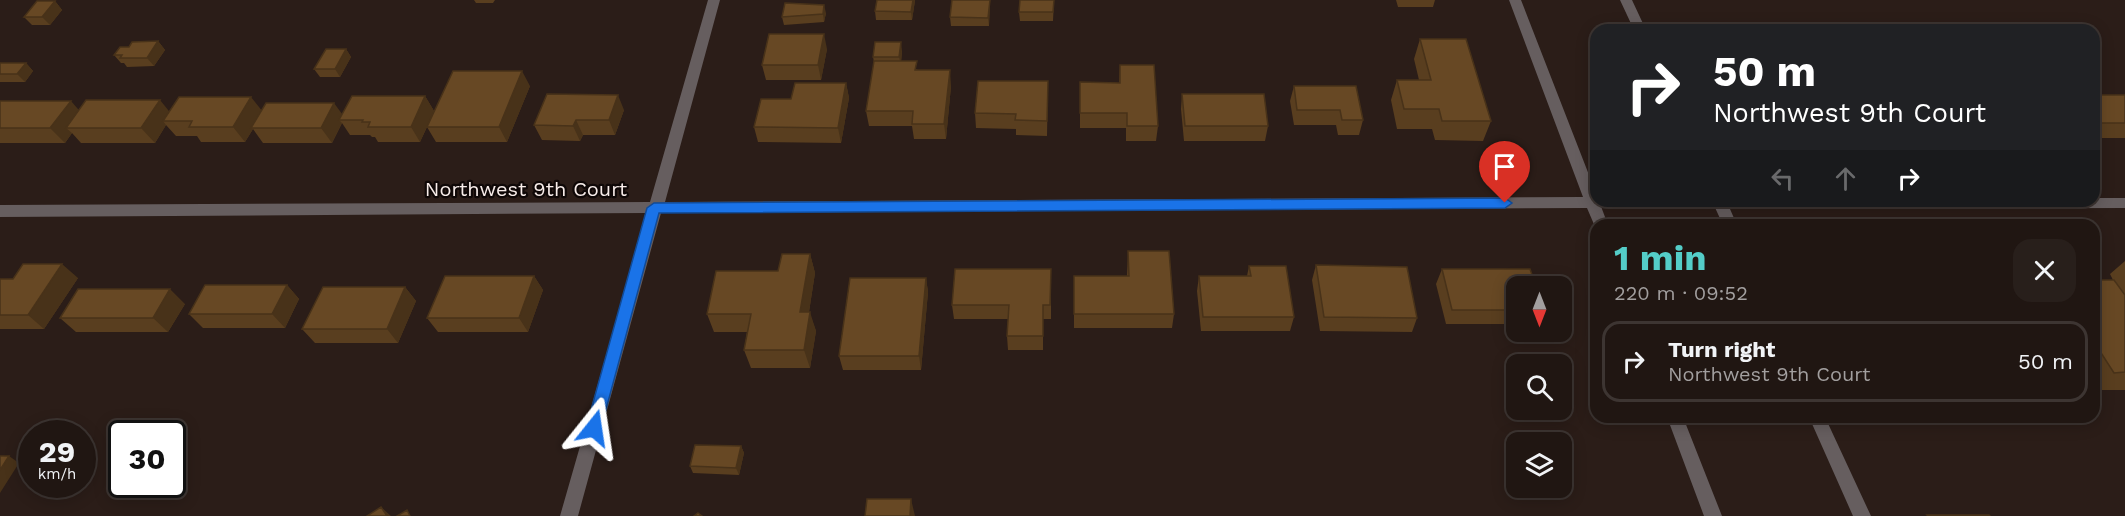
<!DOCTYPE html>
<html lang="en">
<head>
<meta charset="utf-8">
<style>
	:root { --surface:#201612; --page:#281f1b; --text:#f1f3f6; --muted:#a29f9f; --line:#3d3532; --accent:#54cdc8 }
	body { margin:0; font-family:"Work Sans",sans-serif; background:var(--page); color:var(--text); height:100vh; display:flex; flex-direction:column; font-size:22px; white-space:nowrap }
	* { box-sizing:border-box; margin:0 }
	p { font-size:20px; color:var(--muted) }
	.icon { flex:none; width:33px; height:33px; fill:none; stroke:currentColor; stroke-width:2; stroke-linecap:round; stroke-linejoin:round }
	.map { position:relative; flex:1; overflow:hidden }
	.details { position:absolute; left:1590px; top:219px; width:510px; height:204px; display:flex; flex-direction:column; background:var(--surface); border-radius:18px; box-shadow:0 3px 15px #0003,0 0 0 2px var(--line) }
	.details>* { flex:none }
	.hud { position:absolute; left:1590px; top:24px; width:510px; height:183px; border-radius:18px; box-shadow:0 3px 15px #0003,0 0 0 2px var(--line); background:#202124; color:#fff; overflow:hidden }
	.needle { width:39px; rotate:180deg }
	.tools { position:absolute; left:1506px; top:276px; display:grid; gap:12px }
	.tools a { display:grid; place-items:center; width:66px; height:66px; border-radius:12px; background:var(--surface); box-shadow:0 3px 15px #0003,0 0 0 2px var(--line); font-size:30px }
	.speed { position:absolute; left:18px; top:420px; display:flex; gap:12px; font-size:30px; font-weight:700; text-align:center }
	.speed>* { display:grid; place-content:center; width:78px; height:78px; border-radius:50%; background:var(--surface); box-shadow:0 3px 15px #0003,0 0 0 2px var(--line); line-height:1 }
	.speed small { font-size:15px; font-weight:400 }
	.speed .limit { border:3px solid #111; border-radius:9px; background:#fff; color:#111 }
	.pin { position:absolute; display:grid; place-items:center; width:51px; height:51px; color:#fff; margin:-62px -26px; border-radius:50% 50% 50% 0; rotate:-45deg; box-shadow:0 0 6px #0007 }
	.pin .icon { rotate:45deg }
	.me { position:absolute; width:66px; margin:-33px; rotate:15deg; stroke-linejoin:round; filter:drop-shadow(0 0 4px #0008) }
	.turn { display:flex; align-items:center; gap:21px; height:126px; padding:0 24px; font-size:27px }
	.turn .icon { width:78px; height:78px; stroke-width:2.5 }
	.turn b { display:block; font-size:42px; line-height:51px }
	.lanes { display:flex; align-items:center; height:57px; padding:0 24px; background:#0003; justify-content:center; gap:30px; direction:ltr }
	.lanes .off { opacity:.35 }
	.round { display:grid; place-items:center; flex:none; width:63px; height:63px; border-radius:18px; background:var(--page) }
	.head { display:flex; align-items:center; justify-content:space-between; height:102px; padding:0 24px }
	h1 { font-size:36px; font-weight:700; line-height:45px; color:var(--accent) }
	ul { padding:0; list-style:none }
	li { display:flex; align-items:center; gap:18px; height:81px; margin:0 12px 9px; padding:0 12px; border:3px solid var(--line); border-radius:18px }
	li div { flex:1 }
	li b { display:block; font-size:22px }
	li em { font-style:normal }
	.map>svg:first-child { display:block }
</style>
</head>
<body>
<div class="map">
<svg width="2125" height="516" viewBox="0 0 2125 516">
	<rect width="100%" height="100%" fill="#2b1d18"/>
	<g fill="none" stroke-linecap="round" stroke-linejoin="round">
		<path fill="#665e5f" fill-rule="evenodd" d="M708,0h12l-55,202 918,-5 -74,-197h12l75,193v8h3l9,24h-12v4l-9,-21 -926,5 -83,303h-18l87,-303 -647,4v-12l650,-3z
			M1620,0h12l14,30h-12z
			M2094,198h31v10l-395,1 7,16h-14l-11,-24h382z
			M1667,417h16l39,99h-18z
			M1809,417h16l46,99h-18z"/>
	</g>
	<path fill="#593e1f" d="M474,0h21l-2,3h-17z
		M877,0h38l-3,20h-36l-1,-9z
		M952,0h38l-1,26h-38l-1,-9z
		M1054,0l-1,21h-33l-1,-9z
		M1396,0h39l-2,7h-35z
		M55,1l7,9 -12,15h-18l-8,-8z
		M826,13l-2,9 -40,3 -2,-8z
		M1420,39l71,82 -8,20 -48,-1 -3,-11h-35l-6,-29 6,-20h22l-5,-21z
		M158,41l7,9 -11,16 -27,1 -3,-4h-3l-7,-8 15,-8z
		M346,49l5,8 -11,20h-20l-6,-8z
		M827,49l-6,31h-55l-4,-15z
		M902,51l-1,10 17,9 33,16 -5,53h-32l-2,-13h-43l-3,-15 8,-49 -1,-5z
		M0,63h26l7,8 -8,11h-25z
		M1120,65l38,61 -2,15h-30v-13h-46v-46l39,1z
		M1048,81l-1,55 -31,-1v-6l-40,-1 -1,-15z
		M846,83l3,15 -8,45 -83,-1 -4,-15 37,-28z
		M530,86l-23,56h-71l-9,-15 -7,15h-42l-3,-5h-3l-2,-2h-20l-8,-12 -10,20h-69l-10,-14 -8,13h-44l-4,-6h-21l-10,-11 -11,18h-74l-9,-10 -7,10h-65v-42l79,9 90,2 93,-1 80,4 83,-19 9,15z
		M1294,86l69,34 -4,15h-21l-2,-10h-42l-4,-24z
		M1182,94l86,32 -3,15h-81l-3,-32z
		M2094,95h31v43h-31z
		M624,110l-9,25h-32l-3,6 -38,-1 -8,-15z
		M1128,251l46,63 -2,14h-98v-52h53z
		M810,254l5,19 -6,39 7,19 -6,37h-59l-7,-18 3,-18h-33l-7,-18z
		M2125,261v129h-31v-118l5,8h14l-3,-6z
		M1316,265l101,53 -5,14 -92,-1 -8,-51z
		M1249,266l45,51 -4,14h-89l-4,-40 2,-15h48z
		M1051,269v50h-8v31h-35l-1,-14 1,-17h-54l-2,-14z
		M1442,269l74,17v38h-70l-10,-40z
		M534,276l9,14 -15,42h-90l-11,-14z
		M78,278l-34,51h-44v-50z
		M926,278l2,14 -7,78h-78l-4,-14z
		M287,285l12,14 -14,29h-82l-14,-14z
		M405,287l11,14 -18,42h-83l-13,-14z
		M185,304l-17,28h-92l-16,-14z
		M172,445l16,7 -9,18h-7z
		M741,446l3,7 -5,22 -46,-2 -3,-7z"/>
	<path fill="#483219" d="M913,0h2v1l-3,19 -1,-8z
		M990,0l-1,26 -1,-8z
		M55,1l7,9 -12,15 -8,-8z
		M824,5l2,8 -2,9 -1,-8z
		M824,34l3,15 -6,31 -3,-15z
		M158,41l7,9 -11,16 -7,-8z
		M901,42l1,9 -1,14 -2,-8z
		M346,49l5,8 -11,20 -5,-8z
		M26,63l7,8 -8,11 -8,-8z
		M950,70l1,16 -5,53 -2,-15z
		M522,71l8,15 -23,56 -8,-15z
		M846,83l3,15 -8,45 -3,-15z
		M618,95l6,15 -9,25 -6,-15z
		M425,96l9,15 -14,31 -9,-15z
		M251,97l12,15 -12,16 2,1 -8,13 -12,-15z
		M160,100l13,16 -10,5 3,4 -11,18 -14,-15z
		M71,101l13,15 -18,12 6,5 -7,10 -15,-15z
		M334,103l11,15 -6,2 3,3 -10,20 -11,-15z
		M576,120l7,15 -3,6 -7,-15z
		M810,254l5,19 -9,58 -6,-19z
		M62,264l16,14 -34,51 -16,-14z
		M534,276l9,14 -15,42 -9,-14z
		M926,278l2,14 -7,78 -2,-14z
		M287,285l12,14 -14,29 -13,-14z
		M405,287l11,14 -18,42 -11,-14z
		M170,289l15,15 -17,28 -15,-14z
		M810,312l6,19 -6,37 -6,-18z
		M180,445l8,7 -9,18 -7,-4v-7z
		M741,446l3,7 -5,22 -3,-7z
		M9,456l10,7 -19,30v-23z
		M911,499l4,17h-5z
		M381,507l10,9h-4z"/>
	<path fill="#674824" stroke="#483219" stroke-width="1.5" d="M877,0h36l-2,12 -36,-1z
		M952,0h38l-2,18 -38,-1z
		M1020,0h34l-1,12h-34z
		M37,1h18l-13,16h-18z
		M785,3l39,2 -1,9 -41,3z
		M769,34h55l-6,31h-56z
		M1420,39h46l25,82h-49l-3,-12h-35l-7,-29h34z
		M158,41l-11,17h-27l2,-3h-8l6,-8h9l3,-5z
		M875,42h26l-2,15h-26z
		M326,49h20l-11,20h-21z
		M874,61h43l-2,9h35l-6,54h-32l1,-13h-47z
		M0,63h26l-9,11h-17z
		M1120,65h34l4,61h-31v-13h-47v-31l40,1z
		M453,71h69l-23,56h-72z
		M978,81h70l-1,40 -32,-1 1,-6 -41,-1z
		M795,83h51l-8,45 -84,-1 7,-28h30z
		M1294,86h62l7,34h-21l-2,-10h-43z
		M547,94l71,1 -9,25h-33l-3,6 -39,-1z
		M1182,94h82l4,32h-83z
		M2094,95h31v28h-31z
		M352,96h73l-14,31h-43l2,-5h-8l1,-2h-24z
		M179,97h72l-18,30h-44l3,-6h-29z
		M86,100h74l-19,28h-75z
		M0,101h71l-21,27h-50z
		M266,103h68l-13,25h-70z
		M1128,251h41l5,63h-100v-38h55z
		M782,254h28l-10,58h10l-6,38h-60l7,-36h-44l9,-43h62z
		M23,264h39l-34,51h-28v-36h13z
		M1316,265l91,2 10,51 -93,-1z
		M1249,266h37l8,51h-91l-4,-41h52z
		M955,269h96l-1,36h-7v31h-36l2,-31h-57z
		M1442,269h88l6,17h-20v24h-64z
		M2094,272l5,8h15l11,15v77l-11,1 -20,-31z
		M445,276h89l-15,42h-92z
		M850,278h76l-7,78h-80z
		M205,285h82l-15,29h-83z
		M323,287h82l-18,42h-85z
		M78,289h92l-17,29h-93z
		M172,445h8l-8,14z
		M695,445l46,1 -5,22 -46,-2z
		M0,456h9l-9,14z
		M867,499h44l-1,17h-45z
		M381,507l6,9h-20z
		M407,510l3,6h-13z
		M698,513l4,3h-8z
		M1927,515h62l1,1h-62z"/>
	<path fill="#1a73e8" stroke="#114b97" stroke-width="1.5" d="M1505,198l7,5 -7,5 -846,5 -58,215 -7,6 -8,-6 61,-220 7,-5z"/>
	<g text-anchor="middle" stroke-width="4.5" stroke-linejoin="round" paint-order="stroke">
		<g font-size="20" fill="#f8edea" stroke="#0f0807">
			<text x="526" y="196">Northwest 9th Court</text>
		</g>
	</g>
</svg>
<div class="tools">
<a><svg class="needle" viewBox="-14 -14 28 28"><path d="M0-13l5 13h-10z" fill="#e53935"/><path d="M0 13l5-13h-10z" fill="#a29f9f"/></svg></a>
<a><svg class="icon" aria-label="search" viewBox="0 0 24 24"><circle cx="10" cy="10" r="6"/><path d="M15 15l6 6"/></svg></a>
<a><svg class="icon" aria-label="layers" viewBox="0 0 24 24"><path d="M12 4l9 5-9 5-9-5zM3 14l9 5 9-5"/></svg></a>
</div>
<div class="speed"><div>29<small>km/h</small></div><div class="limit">30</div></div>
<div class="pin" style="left:1505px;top:203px;background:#d93025"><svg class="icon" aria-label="arrive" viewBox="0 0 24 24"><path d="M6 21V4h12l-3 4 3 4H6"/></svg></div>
<svg class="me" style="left:594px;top:428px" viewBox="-20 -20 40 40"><path d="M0-17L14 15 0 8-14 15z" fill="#1a73e8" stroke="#fff" stroke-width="4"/></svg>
<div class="hud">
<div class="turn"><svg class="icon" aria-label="right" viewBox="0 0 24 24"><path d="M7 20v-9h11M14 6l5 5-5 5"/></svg><div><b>50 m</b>Northwest 9th Court</div></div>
<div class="lanes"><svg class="icon off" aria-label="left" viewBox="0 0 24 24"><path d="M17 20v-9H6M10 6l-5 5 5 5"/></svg><svg class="icon off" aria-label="ahead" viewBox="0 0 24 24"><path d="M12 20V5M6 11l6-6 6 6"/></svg><svg class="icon" aria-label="right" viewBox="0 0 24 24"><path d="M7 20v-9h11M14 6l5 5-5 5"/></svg></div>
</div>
<section class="details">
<div class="head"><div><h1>1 min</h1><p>220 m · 09:52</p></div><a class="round"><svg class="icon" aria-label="close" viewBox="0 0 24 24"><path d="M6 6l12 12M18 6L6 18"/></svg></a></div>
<ul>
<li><svg class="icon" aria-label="right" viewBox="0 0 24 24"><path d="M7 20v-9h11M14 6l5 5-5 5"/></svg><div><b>Turn right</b><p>Northwest 9th Court</p></div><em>50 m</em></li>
</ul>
</section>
</div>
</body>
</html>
